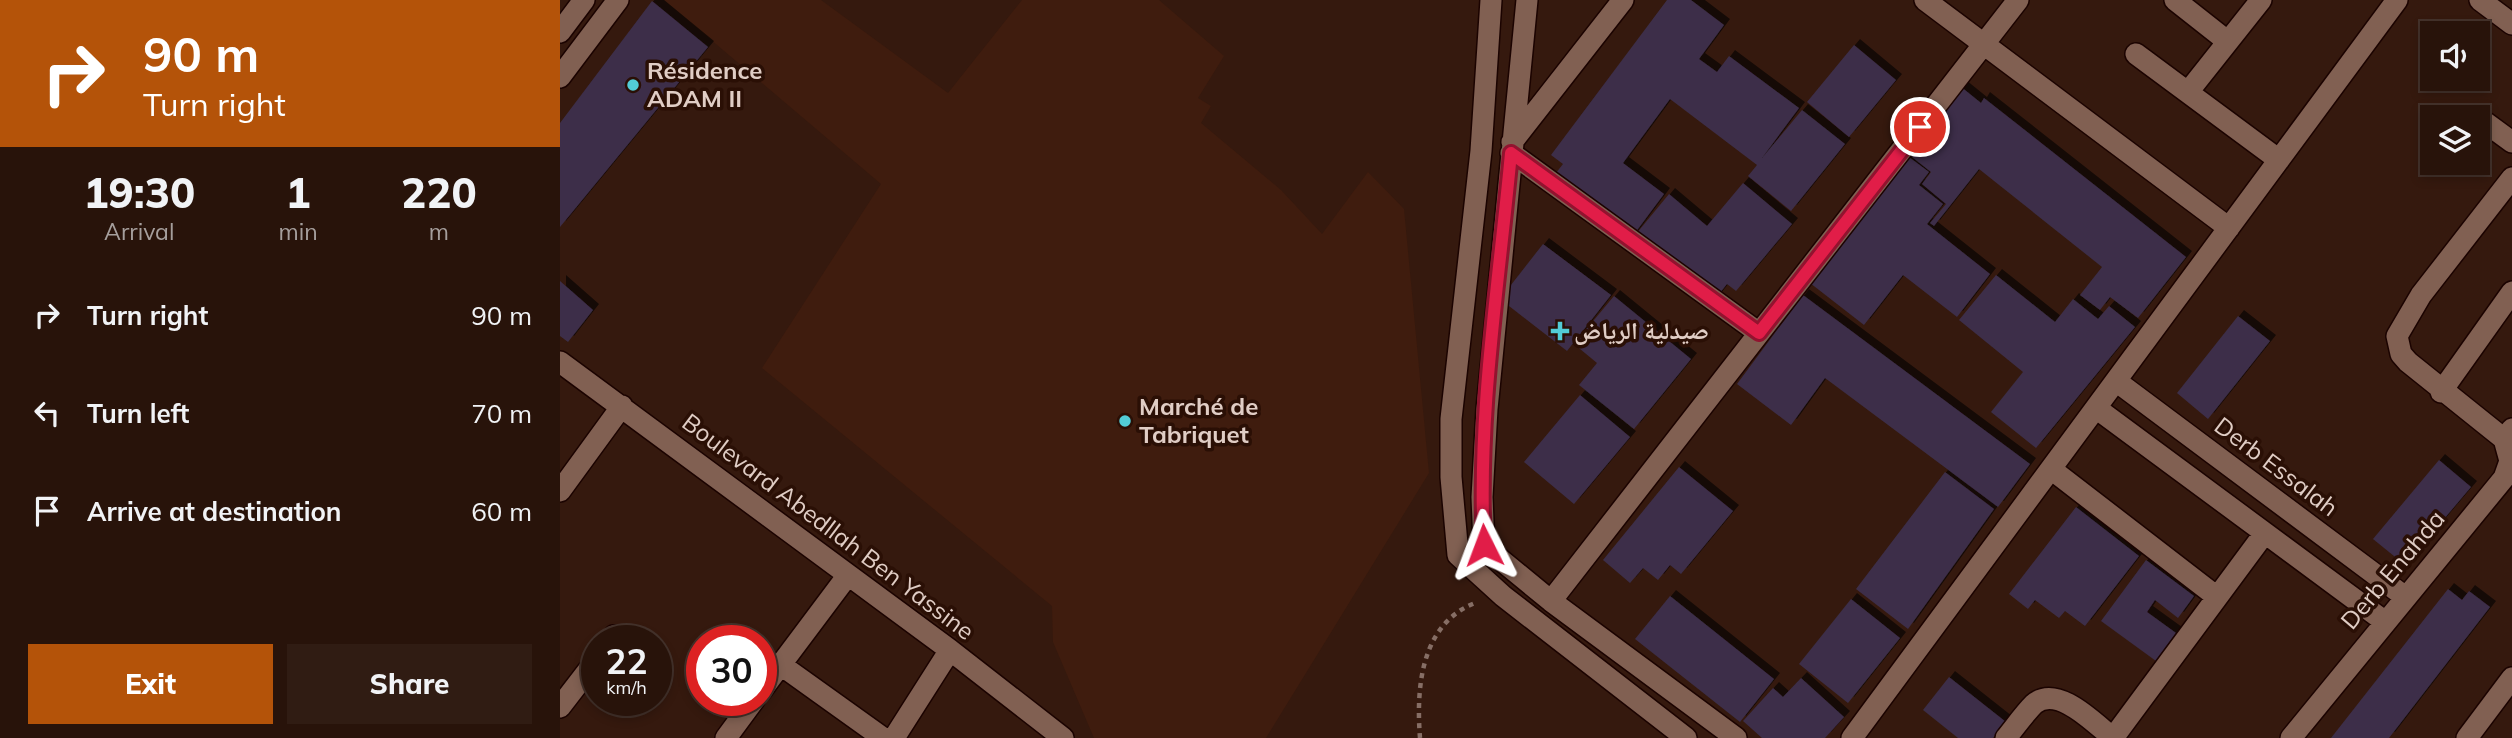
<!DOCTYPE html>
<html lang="en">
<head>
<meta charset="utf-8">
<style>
	:root { --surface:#28130a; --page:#301c13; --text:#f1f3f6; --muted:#a59e9c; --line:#44322b; --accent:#b45309 }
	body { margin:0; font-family:Mulish,"Noto Naskh Arabic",sans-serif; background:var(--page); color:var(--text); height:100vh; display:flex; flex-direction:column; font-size:26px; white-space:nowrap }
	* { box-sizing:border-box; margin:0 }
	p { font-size:23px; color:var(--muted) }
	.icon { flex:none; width:38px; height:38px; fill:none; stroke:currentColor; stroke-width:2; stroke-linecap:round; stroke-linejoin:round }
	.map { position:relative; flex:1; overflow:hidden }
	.drawer { display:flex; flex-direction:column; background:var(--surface); width:560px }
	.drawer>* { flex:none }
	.top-card { background:#b45309; color:#fff; overflow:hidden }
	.fabs { position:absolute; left:1860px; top:21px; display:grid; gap:14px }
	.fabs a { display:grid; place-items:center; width:70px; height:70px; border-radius:0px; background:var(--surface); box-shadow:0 4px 10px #0003,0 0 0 2px var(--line); font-size:35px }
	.speed { position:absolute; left:21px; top:625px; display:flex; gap:14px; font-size:35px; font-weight:700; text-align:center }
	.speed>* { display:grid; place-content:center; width:91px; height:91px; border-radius:50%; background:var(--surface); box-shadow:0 4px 10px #0003,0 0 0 2px var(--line); line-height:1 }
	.speed small { font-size:18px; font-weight:400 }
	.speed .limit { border:10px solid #d22; background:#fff; color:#111 }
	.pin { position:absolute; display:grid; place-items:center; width:60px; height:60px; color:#fff; margin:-30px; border:4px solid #fff; border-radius:50%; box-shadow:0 2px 7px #0007 }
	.me { position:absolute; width:77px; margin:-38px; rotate:357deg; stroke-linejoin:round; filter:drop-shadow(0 0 5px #0008) }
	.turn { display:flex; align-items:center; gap:24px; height:147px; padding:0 28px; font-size:32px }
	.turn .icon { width:91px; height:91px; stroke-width:2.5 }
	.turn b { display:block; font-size:49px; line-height:60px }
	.eta { display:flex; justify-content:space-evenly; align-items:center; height:119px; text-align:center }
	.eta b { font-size:42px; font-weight:800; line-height:49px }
	.cta { display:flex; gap:14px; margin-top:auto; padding:14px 28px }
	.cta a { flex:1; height:80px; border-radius:0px; background:var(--accent); color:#fff; font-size:28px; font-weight:800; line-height:80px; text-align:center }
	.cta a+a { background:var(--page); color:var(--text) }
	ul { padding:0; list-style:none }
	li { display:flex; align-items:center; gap:21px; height:98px; padding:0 28px }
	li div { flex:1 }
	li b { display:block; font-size:26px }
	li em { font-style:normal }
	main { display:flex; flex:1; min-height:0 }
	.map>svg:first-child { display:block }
</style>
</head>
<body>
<main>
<section class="drawer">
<div class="top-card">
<div class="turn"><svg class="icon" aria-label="right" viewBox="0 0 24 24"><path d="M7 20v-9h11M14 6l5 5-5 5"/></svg><div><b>90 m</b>Turn right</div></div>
</div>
<div class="eta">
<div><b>19:30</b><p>Arrival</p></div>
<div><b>1</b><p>min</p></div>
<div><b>220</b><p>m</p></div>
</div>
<ul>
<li><svg class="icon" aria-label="right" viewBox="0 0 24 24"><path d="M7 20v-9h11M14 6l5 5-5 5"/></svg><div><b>Turn right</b></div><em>90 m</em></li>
<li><svg class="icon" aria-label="left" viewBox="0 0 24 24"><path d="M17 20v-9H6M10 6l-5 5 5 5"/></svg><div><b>Turn left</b></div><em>70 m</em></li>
<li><svg class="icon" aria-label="arrive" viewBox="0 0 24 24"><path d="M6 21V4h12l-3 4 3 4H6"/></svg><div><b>Arrive at destination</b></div><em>60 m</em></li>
</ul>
<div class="cta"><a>Exit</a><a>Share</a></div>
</section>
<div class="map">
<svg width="1952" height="738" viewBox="0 0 1952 738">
	<defs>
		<filter id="shadow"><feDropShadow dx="6" dy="-6" stdDeviation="0" flood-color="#0009"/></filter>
	</defs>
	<rect width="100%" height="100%" fill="#35190e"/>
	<path fill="#3f1c0e" d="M104,0h157l127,93 74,-93h137l65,56 -26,42 13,8 -10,17 80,67 41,44 46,-62 36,37 25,264 -163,265h-172l-41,-96 -1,-36 -290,-238 119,-184z"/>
	<path fill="#3c2e48" filter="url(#shadow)" d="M1107,0h24l33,25 -25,34 18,13 12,-16 70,52 -37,50 40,-48 43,34 -54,67 -43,-35 9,-11 -87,-66 -47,64 41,31 -32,43 -80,-59 11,-14 -12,-9z
		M92,1l56,46 -148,180v-104z
		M1294,45l42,35 -47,57 -42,-35z
		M1400,86l21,17 3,-5 202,159 -48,61 -28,-21 -10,13 -20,-15 22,-28 -123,-98 -45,57 -4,-3 16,-19 -24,-20 9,-12 -24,-19z
		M1349,157l20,15 -10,13 24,19 -16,20 63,50 -33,43 -54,-42 -39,50 -54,-42z
		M1183,183l49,41 -56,67 -9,-7 -12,15 -79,-65 33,-40 38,32z
		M983,244l68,51 -44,56 -67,-52z
		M1436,275l59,47 18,-23 25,20 11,-13 26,21 -99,121 -45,-36 32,-40 -64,-52z
		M0,281l33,29 -25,32 -8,-6z
		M1243,295l227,169 -32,43 -173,-129 -34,47 -54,-41z
		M1054,296l77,63 -57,70 -55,-44 18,-22 -23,-19z
		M1678,316l32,25 -62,78 -31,-26z
		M1020,395l50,42 -56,67 -50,-42z
		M1879,460l32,27 -66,78 -32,-26z
		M1119,467l54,44 -52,63 -11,-9 -12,15 -15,-12 -13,15 -27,-23z
		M1385,472l49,37 -86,120 -52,-40z
		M1516,507l63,49 -54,70 -20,-15 -6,7 -24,-18 -7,9 -19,-15z
		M1586,560l48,36 -16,22 -23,-18 -8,12 29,21 -20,28 -55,-40z
		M1888,589l14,11 7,-9 21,16 -101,131h-58z
		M1110,596l104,83 -34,43 -105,-83z
		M1291,599l49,39 -52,65 -49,-39z
		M1389,677l57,45 -13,16h-35l-35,-28z
		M1241,678l43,39 -19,21h-63l-19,-17 30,-33 10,9z"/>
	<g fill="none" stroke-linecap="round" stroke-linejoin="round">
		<g stroke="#1b0300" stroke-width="24">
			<path id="minor" d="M931,0l-10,151 -30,268v58l7,78 45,41 183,142
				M967,0l-40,409 -5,88 2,49 67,55 185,137
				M1365,0l304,228
				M1615,0l52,41
				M1920,0l32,24
				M0,32l24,-32
				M1576,54l143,106
				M0,77l58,-77
				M1628,92l73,-92
				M1926,123l26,19
				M952,142l111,-142
				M951,153l248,180
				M0,362l390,288 113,88
				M1556,381l288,215
				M1881,392l71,-100
				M1536,408l288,213
				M1944,439l-96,-77 -7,-8 -4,-18 24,-41 91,-117
				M1491,469l166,128
				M0,491l62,-85
				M991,601l467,-601
				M51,640l3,-4
				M221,665l102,73
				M201,691l87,-116
				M0,707l37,-48
				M166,738l28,-38
				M334,738l56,-88
				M1292,738l545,-738
				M1446,738c9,-11 18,-24 28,-34 24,-20 61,20 79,34l151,-204
				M1731,738l213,-260 6,-17 -6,-22 8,-10
				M1907,738l45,-60"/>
		</g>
		<path stroke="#866e65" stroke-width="4.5" stroke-dasharray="5 5" stroke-linecap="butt" d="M860,738c-4,-51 1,-114 55,-135"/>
		<use href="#minor" stroke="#816052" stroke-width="21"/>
	</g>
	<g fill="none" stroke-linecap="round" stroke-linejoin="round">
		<g stroke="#92132f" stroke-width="18">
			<path id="route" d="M924,545c-7,-130 15,-262 27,-392l248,180 161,-206"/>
		</g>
		<use href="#route" stroke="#e11d48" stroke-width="12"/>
	</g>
	<g fill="#52ccd6" stroke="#2a0f05" stroke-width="2.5">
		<circle cx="73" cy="85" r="7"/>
		<path d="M996.5 320.5h7v7h7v7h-7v7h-7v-7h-7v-7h7z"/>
		<circle cx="565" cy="421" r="7"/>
	</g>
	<g text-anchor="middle" stroke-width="7" stroke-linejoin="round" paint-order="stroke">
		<g font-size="24" font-weight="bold" fill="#e0cdc5" stroke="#2a0f05" text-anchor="start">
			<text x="87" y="79">Résidence<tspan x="87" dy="28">ADAM II</tspan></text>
			<text x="1014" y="339">صيدلية الرياض</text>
			<text x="579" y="415">Marché de<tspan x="579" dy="28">Tabriquet</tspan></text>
		</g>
		<g font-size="24" fill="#e0cdc5" stroke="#2a0f05">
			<text transform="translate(1716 467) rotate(37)" y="8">Derb Essalah</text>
			<text transform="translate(268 527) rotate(37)" y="8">Boulevard Abedllah Ben Yassine</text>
			<text transform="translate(1833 570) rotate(-50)" y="8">Derb Enahda</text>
		</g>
	</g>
</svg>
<div class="fabs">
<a><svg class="icon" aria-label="sound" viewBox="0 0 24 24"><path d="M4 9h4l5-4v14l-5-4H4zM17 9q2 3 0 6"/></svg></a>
<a><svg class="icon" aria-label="layers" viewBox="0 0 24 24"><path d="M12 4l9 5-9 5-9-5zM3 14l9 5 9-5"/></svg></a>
</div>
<div class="speed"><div>22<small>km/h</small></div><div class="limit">30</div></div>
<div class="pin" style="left:1360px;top:127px;background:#d93025"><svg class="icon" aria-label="arrive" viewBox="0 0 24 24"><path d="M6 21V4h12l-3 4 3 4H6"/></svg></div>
<svg class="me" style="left:924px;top:545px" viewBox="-20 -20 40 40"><path d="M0-17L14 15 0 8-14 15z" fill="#e11d48" stroke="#fff" stroke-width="4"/></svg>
</div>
</main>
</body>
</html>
